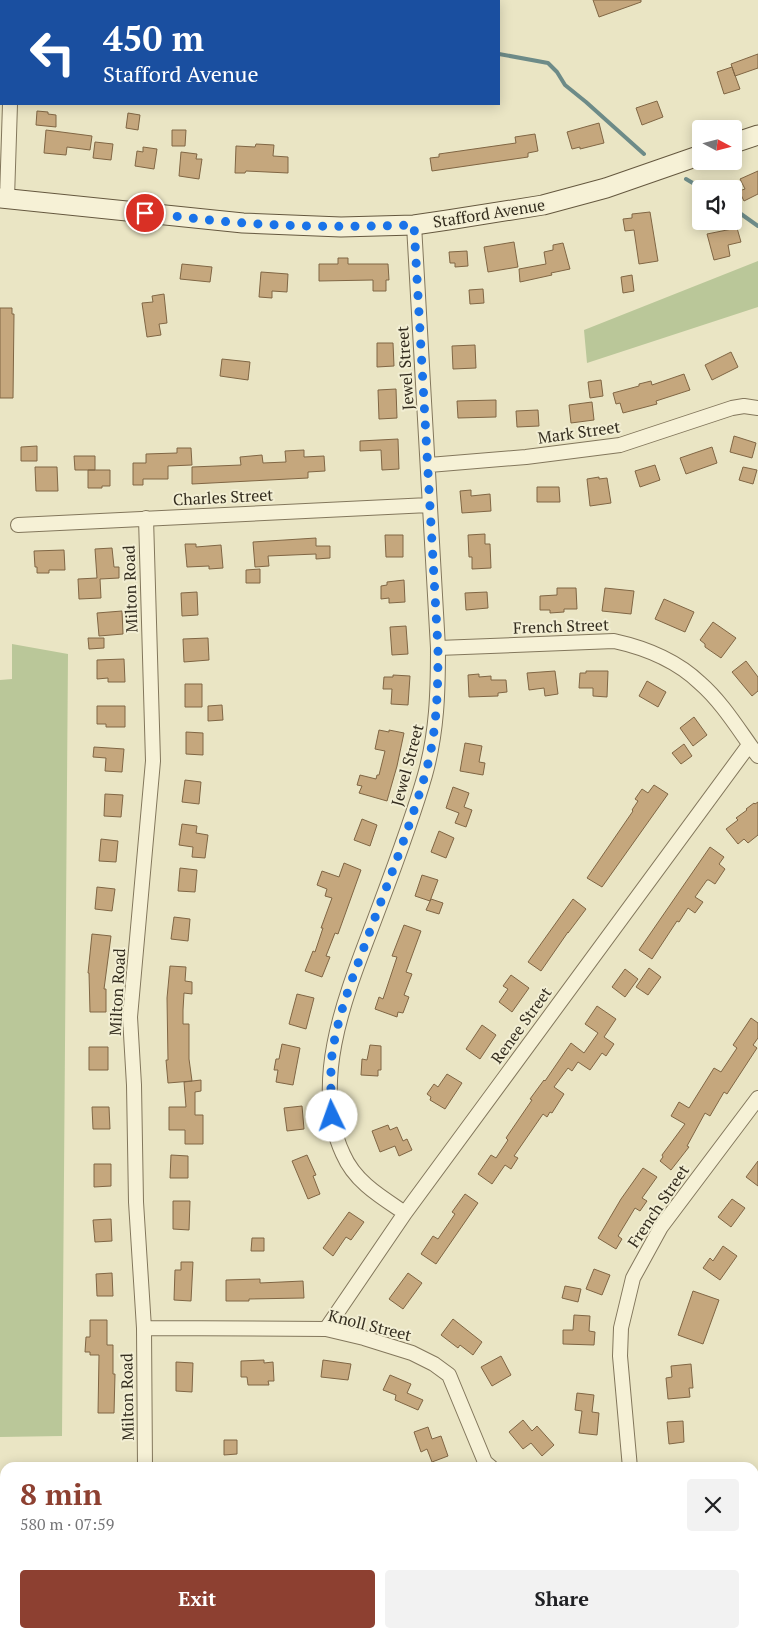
<!DOCTYPE html>
<html lang="en">
<head>
<meta charset="utf-8">
<style>
	:root { --surface:#fff; --page:#f2f2f2; --text:#202124; --muted:#757577; --accent:#8d4031 }
	body { margin:0; font-family:"PT Serif",serif; background:var(--page); color:var(--text); height:100vh; display:flex; flex-direction:column; font-size:19px; white-space:nowrap }
	* { box-sizing:border-box; margin:0 }
	p { font-size:16px; color:var(--muted) }
	.icon { flex:none; width:28px; height:28px; fill:none; stroke:currentColor; stroke-width:2; stroke-linecap:round; stroke-linejoin:round }
	.map { position:relative; flex:1; overflow:hidden }
	.panel { position:absolute; left:0px; top:1462px; width:759px; height:176px; display:flex; flex-direction:column; background:var(--surface); border-radius:15px 15px 0 0; box-shadow:0 2px 12px #0003 }
	.panel>* { flex:none }
	.guide { position:absolute; left:0px; top:0px; width:500px; height:105px; box-shadow:0 2px 12px #0003; background:#1a4fa0; color:#fff; overflow:hidden }
	.needle { width:32px; rotate:97deg }
	.buttons { position:absolute; left:692px; top:120px; display:grid; gap:10px }
	.buttons a { display:grid; place-items:center; width:50px; height:50px; border-radius:5px; background:var(--surface); box-shadow:0 2px 12px #0003; font-size:25px }
	.pin { position:absolute; display:grid; place-items:center; width:42px; height:42px; color:#fff; margin:-21px; border:2px solid #fff; border-radius:50%; box-shadow:0 1px 5px #0007 }
	.me { position:absolute; width:55px; margin:-28px; rotate:357deg; stroke-linejoin:round; filter:drop-shadow(0 0 4px #0008) }
	.turn { display:flex; align-items:center; gap:18px; height:105px; padding:0 20px; font-size:22px }
	.turn .icon { width:65px; height:65px; stroke-width:2.5 }
	.turn b { display:block; font-size:35px; line-height:42px }
	.round { display:grid; place-items:center; flex:none; width:52px; height:52px; border-radius:5px; background:var(--page) }
	.head { display:flex; align-items:center; justify-content:space-between; height:85px; padding:0 20px }
	h1 { font-size:30px; font-weight:700; line-height:38px; color:var(--accent) }
	.primary-button { display:flex; gap:10px; margin-top:auto; padding:10px 20px }
	.primary-button a { flex:1; height:58px; border-radius:5px; background:var(--accent); color:#fff; font-size:20px; font-weight:700; line-height:58px; text-align:center }
	.primary-button a+a { background:var(--page); color:var(--text) }
	.map>svg:first-child { display:block }
</style>
</head>
<body>
<div class="map">
<svg width="758" height="1638" viewBox="0 0 758 1638">
	<rect width="100%" height="100%" fill="#eae5c4"/>
	<path fill="#bac799" d="M161,0h308v1h-308z
		M758,261v46l-171,56 -3,-33z
		M12,644l56,10 -6,782 -62,1v-757l12,-1z"/>
	<g fill="none" stroke-linecap="round" stroke-linejoin="round">
		<path stroke="#6d8b88" stroke-width="4" d="M379,0l2,1
			M499,54l49,9 9,9 8,13 21,17 58,52
			M686,179l17,10
			M734,209l24,17"/>
	</g>
	<path fill="#c5a77d" stroke="#806644" d="M593,0h48v2l-42,15z
		M758,54v14l-23,8 -4,-12z
		M732,67l8,22 -16,5 -7,-22z
		M657,101l6,16 -21,8 -6,-17z
		M37,111l11,1v2l8,1v12l-20,-2z
		M128,113l12,2 -2,15 -12,-2z
		M599,123l5,20 -24,6v-2l-8,2 -5,-17z
		M46,130l46,6 -2,14 -23,-3 -1,8 -22,-2z
		M172,130h14l-1,16h-13z
		M535,134l3,17 -10,2v4l-96,14 -2,-13 9,-1v-3l77,-11 -1,-6z
		M95,142l18,2 -2,16 -18,-2z
		M256,144l18,1 -1,11 15,1v16l-42,-2 -1,2h-10l1,-27 19,1z
		M143,147l14,2 -3,20 -19,-3 2,-15 6,1z
		M181,152l16,2 -1,5h6l-3,20 -20,-3z
		M758,171v23l-14,7 -5,-10 6,-2 -5,-10z
		M650,212l8,49 -19,3 -5,-34 -9,1 -2,-12 9,-1v-4z
		M737,228l4,14 -13,3 2,11 -16,4 -7,-26z
		M514,242l4,25 -30,5 -4,-25z
		M563,243l7,26 -19,4 1,2 -32,7 -1,-13 27,-5 -2,-12 9,-2v-5z
		M467,251l1,15 -13,1v-4h-5l-1,-11z
		M338,258h10v6h40l1,16h-3v11h-13v-11l-54,1v-17h19z
		M182,264l30,3 -2,15 -30,-3z
		M261,272l27,2 -1,18 -15,-1v7l-13,-1z
		M632,275l2,16 -11,2 -2,-16z
		M483,289l1,14 -14,1 -1,-14z
		M164,294l3,29 -8,1 2,11 -14,2 -5,-34 11,-1 -1,-6z
		M0,308h12v6h2l-1,84h-13z
		M377,343h16l1,23 -17,1z
		M475,345l1,23 -23,1 -1,-23z
		M731,352l7,15 -26,13 -7,-15z
		M222,359l28,3 -2,18 -28,-4z
		M684,374l6,16 -34,11 1,3 -34,9 -3,-10 -4,1 -3,-11 26,-7v-2l12,-3 1,4z
		M601,380l2,16 -13,2 -2,-16z
		M396,389l1,29 -18,1 -1,-29z
		M496,400v17l-38,1 -1,-17z
		M592,402l2,18 -23,3 -2,-18z
		M538,410l1,16 -22,1 -1,-16z
		M734,436l22,7 -4,15 -22,-6z
		M398,439l1,30 -17,1 -1,-20 -21,1v-10z
		M37,446v15h-16v-14z
		M712,447l5,16 -31,11 -6,-16z
		M177,448h14l1,17 -24,1v13h-25v6h-10v-22h13v-9l31,-1z
		M304,450v7l20,-1 1,15 -17,1v6l-116,6v-17l49,-2 -1,-8 22,-2 1,8 23,-1 -1,-11z
		M74,456h21v14h-20z
		M655,465l5,15 -20,7 -5,-16z
		M35,467h22l1,24h-22z
		M743,467l14,3 -4,14 -14,-4z
		M88,470h22v16h-8v2h-14z
		M599,477v2l8,-1 4,25 -21,3 -3,-27z
		M537,487h22l1,15h-23z
		M471,490v6l19,-2 1,17 -29,2 -2,-22z
		M485,534v10h5l1,24 -19,1v-12h-3l-1,-22z
		M385,535h18v22h-17z
		M316,538v8h14v12l-14,1v-5l-48,2 1,10 -14,1 -2,-25z
		M185,544h11v3l25,-2 2,23 -14,1v-3l-22,1z
		M112,548l2,19h5v11l-19,1 1,19 -22,1 -1,-20 19,-1 -2,-29z
		M64,550l1,20h-16v3h-12v-6h-2l-1,-16z
		M260,569v14h-14v-13z
		M404,580l1,22 -16,1v-5l-8,1v-13l6,-1v-3z
		M557,588h19l1,21h-13v3l-14,1v-3h-10v-14l17,-1z
		M605,588l29,3 -3,23 -29,-3z
		M197,592l1,23 -16,1 -1,-23z
		M487,592l1,16 -22,2 -1,-17z
		M664,599l30,13 -9,20 -30,-13z
		M122,611l1,23 -24,2 -2,-23z
		M713,622l23,16 -15,20 -16,-11v-3l-5,-4z
		M406,626l2,28 -16,1 -2,-28z
		M88,638h16v10l-15,1z
		M208,638l1,22 -25,2 -1,-23z
		M124,659l1,23h-17v-4l-11,1v-19z
		M746,661l12,16v14l-6,5 -20,-24z
		M555,671l3,23 -13,2 -1,-8 -15,2 -2,-17z
		M586,671h22l-1,26 -14,-1v-8h-14l1,-15h6z
		M479,674v3l12,-1v4h15l1,12 -9,1v3l-29,1 -1,-22z
		M393,675l17,1 -2,29 -17,-1 1,-15h-9l1,-12h9z
		M647,681l19,11 -8,15 -19,-11z
		M185,684h17v23h-17z
		M222,705l1,15 -15,1v-15z
		M97,706h28v21h-19v-3h-9z
		M694,717l13,18 -14,11 -13,-18z
		M379,730l10,2v-2l15,3 -7,33 -10,35 -28,-8 3,-7 -5,-1 3,-10 16,4 1,-4h2l6,-24 -10,-2z
		M186,732l17,1v22l-17,-1z
		M465,743l17,3 -3,16 6,1 -2,12 -23,-4z
		M684,744l8,12 -11,8 -9,-11z
		M94,747l30,2 -2,23 -17,-1 1,-13 -13,-1z
		M185,780l16,2 -2,22 -17,-2z
		M654,785l14,9 -66,93 -15,-9 46,-67 -1,-1 6,-9 -3,-2 7,-10 6,4z
		M453,787l16,6 -5,14 8,3 -6,17 -11,-4 4,-10 -13,-5z
		M105,794l18,1 -2,22 -17,-1z
		M758,802v33l-10,8 -4,-4 -6,5 -12,-15 12,-9 -2,-2 11,-8 -1,-1 8,-6 1,1z
		M362,819l15,6 -7,21 -16,-6z
		M182,824l15,2 -1,7 12,2 -3,23 -13,-1 1,-10 -14,-2z
		M439,831l15,7 -8,20 -15,-6z
		M101,839l17,2 -2,21 -17,-1z
		M710,847l14,10 -5,7 6,5 -10,15 -6,-4h-2l-12,17 8,5 -8,11 -7,-5 -9,14 -2,-1 -25,38 -13,-9z
		M344,863l17,7 -23,64 -3,-1 -9,23 4,1 -8,20 -17,-6 8,-20 2,1 8,-24h-2l11,-30 -7,-2 2,-7 -10,-4 5,-14 17,6z
		M180,868l17,2 -2,22 -17,-1z
		M422,875l16,5 -8,21 -15,-5z
		M97,887l18,2 -3,22 -17,-2z
		M431,899l12,4 -4,11 -13,-4z
		M573,899l13,10 -18,24v-1l-27,39 -13,-9z
		M174,917l16,2 -2,22 -17,-2z
		M404,925l17,6 -15,41 6,2 -8,21 5,2 -6,16 -5,-1 -1,5 -22,-8 4,-12 4,2 14,-42 -5,-1z
		M92,934l19,2 -7,53h2v23h-16l-1,-39h-1z
		M170,966l16,1 -1,14 7,1v12l-8,-1 -1,17v14h6v35l3,22 -24,2 -2,-23h2l-1,-62z
		M649,968l12,9 -13,18 -12,-8z
		M625,969l13,10 -13,18 -13,-10z
		M511,975l18,13 -17,24 -13,-10 9,-13 -5,-3z
		M297,994l17,4 -8,31 -17,-5z
		M597,1006l19,13 -12,18 10,7 -8,12 -4,-3 -12,17 -12,-8 -6,9 -4,-3 -14,19 10,7 -12,19 -2,-1 -3,5 -4,-3 -29,42 4,2 -7,11 -6,-4 -13,19 -14,-10 13,-19 5,3 12,-18 -2,-2 26,-38 -2,-1 14,-19 1,1 26,-38 13,10 14,-20 -13,-9z
		M751,1018l7,5v15l-5,7 4,3 -30,46 -3,-2 -14,24 -5,-3 -18,33 2,1 -18,23 -11,-9 3,-4 -1,-2 23,-31 -14,-8 8,-14 10,6 25,-40 7,4 16,-24 -4,-3z
		M482,1025l14,10 -16,24 -14,-10z
		M282,1044l18,4 -7,37 -17,-3 2,-12h-4l2,-11h3z
		M370,1045l11,1v24h-3v6l-17,-1 1,-16 5,1z
		M89,1047h19v23h-19z
		M447,1074l15,9 -17,26 -15,-9 1,-3 -4,-3 7,-10 4,3z
		M201,1080v11l-6,1v23h8v29h-18v-14h-16v-23h17l-2,-25z
		M302,1106l2,23 -17,2 -3,-23z
		M92,1107h17l1,22h-17z
		M388,1125l2,5 7,-3 6,14 4,-2 5,11 -13,6 -4,-10 -15,6 -8,-21z
		M171,1155l17,1v22h-18z
		M307,1155l9,20 -3,1 7,18 -12,5 -16,-38z
		M758,1161v25l-12,-9z
		M94,1164h17v22l-17,1z
		M643,1168l14,9 -15,21 5,3 -7,10 -5,-3 -17,28 4,3 -6,10 -18,-11 23,-39z
		M465,1194l13,9 -42,61 -15,-10 12,-18 5,3 17,-25 -3,-2z
		M732,1199l13,9 -14,19 -13,-10z
		M173,1201h17l-1,29 -16,-1z
		M349,1212l15,10 -13,18 -5,-3 -13,19 -10,-8z
		M111,1219l1,22 -17,1 -2,-22z
		M252,1238h12v13h-13z
		M723,1246l14,10 -17,24 -17,-12 7,-10 3,3z
		M181,1262h12l-2,39 -17,-1 1,-30h6z
		M594,1269l16,6 -8,20 -16,-6z
		M112,1273l1,23h-16l-1,-22z
		M408,1273l14,10 -19,26 -14,-10z
		M260,1279v4l43,-2 1,17 -55,1v2h-23v-21z
		M565,1286l16,3 -3,13 -16,-4z
		M693,1291l26,9 -16,44 -25,-9z
		M574,1315l16,1 -1,15 6,1 -1,13 -31,-1v-14h10z
		M453,1319l29,23 -9,13 -13,-10 -2,3 -17,-13z
		M90,1320h17v25h6v29h2l-1,39h-16l1,-58h-9v-3h-5l1,-15h4z
		M501,1356l10,19 -19,11 -11,-19z
		M264,1360v3l9,-1 1,19h-6l1,4h-21l-1,-8h-6v-16z
		M323,1360l28,4 -3,16 -27,-3z
		M176,1362l17,1 -1,29 -16,-1z
		M691,1364l2,24h-4l1,9 -22,2 -2,-21 6,-1 -1,-11z
		M390,1375l21,9 -4,9 16,7 -5,10 -23,-10 1,-5 -13,-5z
		M577,1393l17,2 -2,17 7,1 -2,22 -18,-2 3,-22 -7,-1z
		M523,1420l9,11 5,-5 17,19 -12,11 -11,-13 -8,6 -14,-17z
		M683,1421l1,21 -15,2 -2,-22z
		M428,1427l4,12 9,-3 7,20 -16,6 -5,-13 -6,3 -7,-20z
		M224,1440h13v14l-13,1z"/>
	<g fill="none" stroke-linecap="round" stroke-linejoin="round">
		<g stroke="#83775c" stroke-width="16">
			<path id="minor" d="M14,1v-1
				M7,198l3,-94
				M429,465l97,-8 94,-12 112,-37 12,-2 14,2
				M18,525l411,-20
				M438,648l176,-7c32,7 62,19 86,42 23,20 40,49 58,73
				M405,1213c-24,-16 -50,-31 -62,-59 -34,-73 5,-164 31,-233 18,-48 37,-97 51,-146 12,-43 13,-83 13,-127l-24,-423
				M144,1328l182,1 38,9 48,15 22,11 15,11 36,87 7,6
				M326,1329l79,-116 344,-468
				M145,1468l-1,-140 -8,-126 -2,-117 -4,-68 23,-256 -7,-243
				M630,1468l-10,-112 1,-28 12,-50 28,-51 97,-129
				M0,1551h5
				M639,1634v4
				M115,1638l3,-4"/>
		</g>
		<g stroke="#65583f" stroke-width="21">
			<path id="secondary" d="M734,143l24,-8
				M0,198l243,25 98,4 73,-2 34,-5 95,-15 63,-17 95,-33"/>
		</g>
		<use href="#minor" stroke="#f6f1d6" stroke-width="14"/>
		<use href="#secondary" stroke="#f6f1d6" stroke-width="19"/>
	</g>
	<g fill="none" stroke-linecap="round" stroke-linejoin="round">
		<path stroke="#1a73e8" stroke-width="9" stroke-dasharray="0 16.2" d="M145,213c33,3 66,8 99,10 57,4 113,4 170,2l24,423c0,43 -1,85 -13,127 -17,59 -41,117 -62,175 -13,34 -26,69 -31,105 -2,20 -1,40 0,61"/>
	</g>
	<g text-anchor="middle" stroke-width="4" stroke-linejoin="round" paint-order="stroke">
		<g font-size="16" fill="#342d1f" stroke="#f2eed3">
			<text transform="translate(489 213) rotate(-9)" y="6">Stafford Avenue</text>
			<text transform="translate(405 368) rotate(-94)" y="6">Jewel Street</text>
			<text transform="translate(579 432) rotate(-8)" y="6">Mark Street</text>
			<text transform="translate(223 497) rotate(-3)" y="6">Charles Street</text>
			<text transform="translate(130 589) rotate(-92)" y="6">Milton Road</text>
			<text transform="translate(561 626) rotate(-2)" y="6">French Street</text>
			<text transform="translate(407 765) rotate(-75)" y="6">Jewel Street</text>
			<text transform="translate(117 992) rotate(-87)" y="6">Milton Road</text>
			<text transform="translate(521 1025) rotate(-54)" y="6">Renee Street</text>
			<text transform="translate(658 1206) rotate(-56)" y="6">French Street</text>
			<text transform="translate(370 1325) rotate(14)" y="6">Knoll Street</text>
			<text transform="translate(127 1397) rotate(-91)" y="6">Milton Road</text>
		</g>
	</g>
</svg>
<div class="buttons">
<a><svg class="needle" viewBox="-14 -14 28 28"><path d="M0-13l5 13h-10z" fill="#e53935"/><path d="M0 13l5-13h-10z" fill="#757577"/></svg></a>
<a><svg class="icon" aria-label="sound" viewBox="0 0 24 24"><path d="M4 9h4l5-4v14l-5-4H4zM17 9q2 3 0 6"/></svg></a>
</div>
<div class="pin" style="left:145px;top:213px;background:#d93025"><svg class="icon" aria-label="arrive" viewBox="0 0 24 24"><path d="M6 21V4h12l-3 4 3 4H6"/></svg></div>
<svg class="me" style="left:332px;top:1116px" viewBox="-20 -20 40 40"><circle r="19" fill="#fff"/><path d="M0-13L10 11 0 6-10 11z" fill="#1a73e8"/></svg>
<div class="guide">
<div class="turn"><svg class="icon" aria-label="left" viewBox="0 0 24 24"><path d="M17 20v-9H6M10 6l-5 5 5 5"/></svg><div><b>450 m</b>Stafford Avenue</div></div>
</div>
<section class="panel">
<div class="head"><div><h1>8 min</h1><p>580 m · 07:59</p></div><a class="round"><svg class="icon" aria-label="close" viewBox="0 0 24 24"><path d="M6 6l12 12M18 6L6 18"/></svg></a></div>
<div class="primary-button"><a>Exit</a><a>Share</a></div>
</section>
</div>
</body>
</html>
